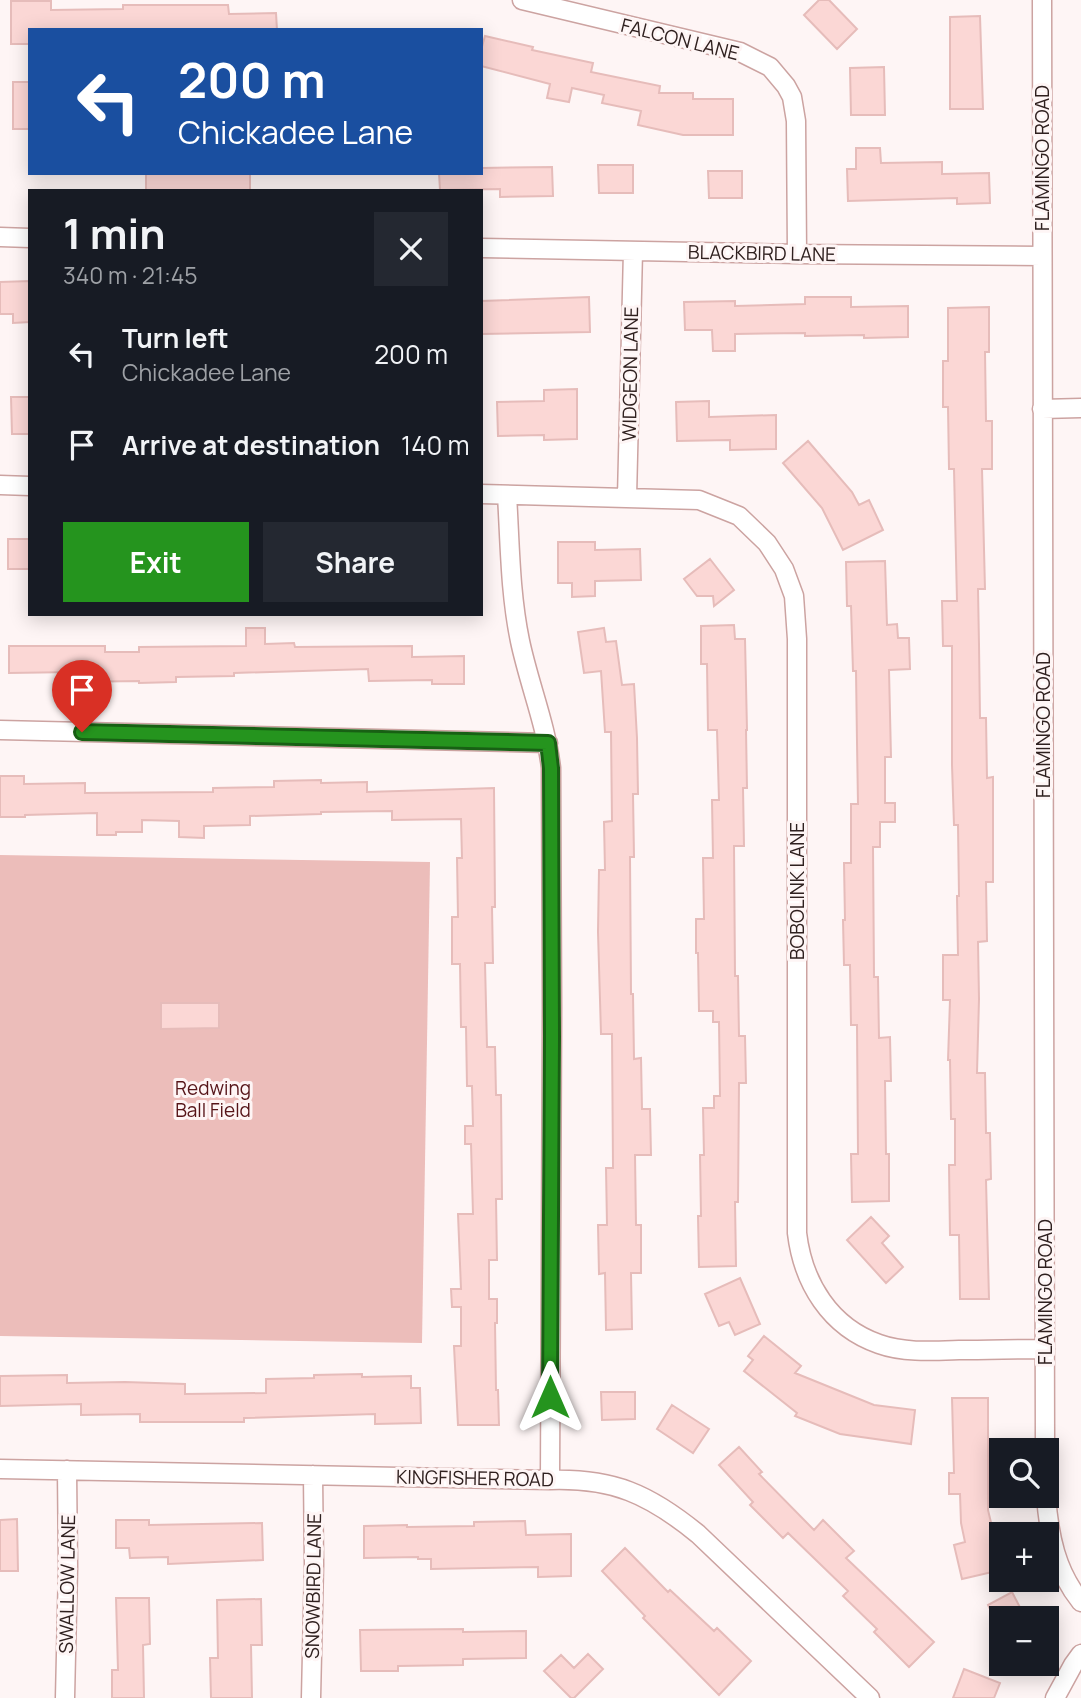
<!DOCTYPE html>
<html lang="en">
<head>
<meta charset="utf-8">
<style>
	:root { --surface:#171b24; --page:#242831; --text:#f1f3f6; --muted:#9ea1a6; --accent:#25941e }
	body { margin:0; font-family:Manrope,sans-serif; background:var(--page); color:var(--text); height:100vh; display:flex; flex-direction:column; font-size:26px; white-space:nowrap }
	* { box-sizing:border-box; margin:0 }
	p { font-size:23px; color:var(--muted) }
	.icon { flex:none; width:38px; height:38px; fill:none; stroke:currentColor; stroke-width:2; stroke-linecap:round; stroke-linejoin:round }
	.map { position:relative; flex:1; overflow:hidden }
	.panel { position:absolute; left:28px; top:189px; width:455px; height:427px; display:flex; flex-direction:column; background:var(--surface); border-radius:0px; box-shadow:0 4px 18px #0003 }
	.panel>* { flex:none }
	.top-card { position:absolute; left:28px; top:28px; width:455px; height:147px; border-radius:0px; box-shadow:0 4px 18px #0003; background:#1a4fa0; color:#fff; overflow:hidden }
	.buttons { position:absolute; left:989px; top:1438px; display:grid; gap:14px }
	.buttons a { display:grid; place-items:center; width:70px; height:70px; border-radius:0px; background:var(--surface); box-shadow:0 4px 18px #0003; font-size:35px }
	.pin { position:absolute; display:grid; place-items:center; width:60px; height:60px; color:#fff; margin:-72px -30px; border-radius:50% 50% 50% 0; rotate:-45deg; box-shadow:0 0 7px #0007 }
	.pin .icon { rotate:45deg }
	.me { position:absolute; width:77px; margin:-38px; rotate:0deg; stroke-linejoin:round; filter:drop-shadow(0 0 5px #0008) }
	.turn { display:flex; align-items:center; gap:24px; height:147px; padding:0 35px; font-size:32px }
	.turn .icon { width:91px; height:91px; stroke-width:2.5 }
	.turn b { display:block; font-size:49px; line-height:60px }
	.round { display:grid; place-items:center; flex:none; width:74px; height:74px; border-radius:0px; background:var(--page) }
	.headline { display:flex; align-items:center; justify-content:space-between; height:119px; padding:0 35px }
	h1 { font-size:42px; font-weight:700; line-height:52px }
	.action { display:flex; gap:14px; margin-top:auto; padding:14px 35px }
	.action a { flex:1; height:80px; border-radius:0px; background:var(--accent); color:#fff; font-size:28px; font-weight:700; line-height:80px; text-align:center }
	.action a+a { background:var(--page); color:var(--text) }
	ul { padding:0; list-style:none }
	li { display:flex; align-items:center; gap:21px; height:91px; padding:0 35px }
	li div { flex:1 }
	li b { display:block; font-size:26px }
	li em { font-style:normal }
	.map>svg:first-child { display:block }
</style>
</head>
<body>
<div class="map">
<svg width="1081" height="1698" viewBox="0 0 1081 1698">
	<rect width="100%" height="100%" fill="#fef5f5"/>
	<path fill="#ecbdba" d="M0,855l430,7 -8,481 -422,-7z"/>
	<path fill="#fbd7d5" stroke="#e6bcba" stroke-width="2" d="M819,0h10l28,29 -20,20 -33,-34z
		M11,1h40v9l72,-1v-4h105l1,9 47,-1 1,17h-247v14h-19z
		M980,16l3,93h-33v-92z
		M485,36l48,11 -1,3 61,13 -2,9 69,14 -1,7h34v6h40v36h-50l-45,-10 3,-14 -39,-8 2,-8 -32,-7 -3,14 -22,-4 3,-14 -69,-18v-16z
		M884,67l1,48h-34l-1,-47z
		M13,82h17v47h-17z
		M856,148h24l1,15 61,-1v12l47,-1 1,30 -33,1v-6l-109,3 -1,-32h9z
		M598,165h35v28h-34z
		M552,167l1,29 -53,1v-8l-60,1 -1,-17h42v-5z
		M708,171h34v27h-33z
		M146,173h104v18h-104z
		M30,281v41l-17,1v-9h-13v-32z
		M589,297l1,35 -109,2v-33z
		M805,297h46v10l57,-1v31l-44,1v-3l-59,1v-3l-70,1v17h-22l-1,-21h-27l-1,-28 51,-1v5l70,-2z
		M989,307v45h-4l1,69h6v48h-10l3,120h-7l1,56 1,73h6l1,60 6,-1v105h-7l1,59 -9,1 1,57 -2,74h8l1,60h4l1,46 -5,1 3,119h-29l-1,-64h-9l-1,-70h6v-46h-4l-1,-59h-2l2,-60h-7v-45h15l-1,-59h2l-1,-71h-4l-2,-60v-119h-9l-1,-45h15l-3,-132h-5l-1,-62h-5v-46h5v-53z
		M577,389v50l-33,1v-5l-46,1 -1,-34 47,-1v-11z
		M11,397h19v37h-18z
		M709,401v16l67,-2v34l-46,1v-10l-53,1 -1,-39z
		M808,441l44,51 7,13 10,-5 14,30 -40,20 -21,-42 -39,-45z
		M8,539h22v30h-22z
		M558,542h37v8l45,-1 1,31 -46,1v15l-23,1v-14h-14z
		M710,559l24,31 -20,16 -1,-10h-16l-13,-17z
		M885,561l2,64 10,-1 1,14h11l1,31 -21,1 2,87h-6v46h10v19h-15v25h-7l1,130h4l1,61 11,-1 1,44h-6l1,73h3v47l-37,1 -1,-48h7l-1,-129h-6l-1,-60h-6l-1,-45h2l-1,-57h7v-59h7l-1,-62 -1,-71h-3l-2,-65h-4l-1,-44z
		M734,625l1,14h10l2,91h-1l1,58h-4l1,58h-10l1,130h3l1,60h6l1,47h-7l-1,119h-3l1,64 -37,1 -1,-51h3l-1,-61h4l-1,-47h11v-12h6l-1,-74h-6v-11h-14l-1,-58h-2v-34h8l-1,-61h10l-1,-58h7l-2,-70h-9l-1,-66h-6v-38z
		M246,628h19v16l29,-1 1,4 117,-1v11l52,-1v28h-32v-4l-63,1 -1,-12 -134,4v3l-58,1v5l-37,1v-2l-65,1v-10l-65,1v-27h96v6h34v-5l107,-1z
		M604,628l2,14 10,-1 6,44 12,-1 3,54 1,56h-5l1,63h-4l1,137h2l1,65 7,-1 1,51h8l1,46h-16l1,70h5v48h-10l1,56 -26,1 -1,-57 -6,1 -1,-49h9l-1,-57h7l-1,-134h-11l-3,-102 1,-62h6l-1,-48 8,-1 -1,-89h-6l-4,-61 -17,2 -6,-41z
		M0,776h24v8l61,-1v10l128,-1v-4l61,-1v-6l47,-1v3l46,-1v10l127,-4 1,119h-3l1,56h-8l2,84h8l1,48h5l1,104h-6l1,61h-8v39h8v24h-2l1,67h2l1,35h-41l-4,-79h7v-39h-9l-1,-18h10l-3,-75h15l-2,-70h-6v-18h8l-1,-40h-5l-1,-59h-5l-1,-63h-8v-47h6l-1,-59h5l-1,-39 -69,1v-9l-71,1v2l-71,2v9l-46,1v12l-25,-1v-16l-37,-1v12h-26v3h-19v-22l-72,2v2h-25z
		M161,1003h58v25l-58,1z
		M871,1217l18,19 -7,7 21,24 -17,16 -39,-43z
		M740,1278l20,46 -25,11 -6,-13 -10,4 -14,-32z
		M764,1336l37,30 -6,7 79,32 41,5 -4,34 -71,-10 -45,-18 2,-3 -53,-42 9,-11 -5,-4z
		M362,1374v3l49,-1v12h9l1,35 -46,1v-10l-131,4v4h-104v-8l-59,1v-11l-81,2v-30l67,-1v8l58,-1 60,2v10l81,-1v-14l48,-1v-3z
		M601,1392h34v27l-33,1z
		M952,1398h36v112l13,54v6l-39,9 -8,-34 11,-3 -4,-19 -1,-29h-11v-21h5z
		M672,1405l37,24 -16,24 -36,-24z
		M739,1447l23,25 -3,2 55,56 9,-10 31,31 -8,7 88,84 -25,25 -35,-35 3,-3 -34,-33 5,-5 -60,-58 -5,5 -33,-33 3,-3 -34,-37z
		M17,1519l1,52h-18v-51z
		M116,1520h33v5l113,-2 1,37 -95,4v-7l-38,1 -1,-10h-13z
		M525,1521l1,14 45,-1v42l-33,1v-10l-107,2v-10h-13v-2l-54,1v-32l43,-1v2l67,-1v-4z
		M625,1548l43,44 2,-2 44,41 3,-3 34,33 -32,34 -76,-77 2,-2 -43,-45z
		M1012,1592l14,27h-31l-7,-14z
		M116,1598h33l1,46 -7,1 1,53h-32v-28h6z
		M261,1599l1,46h-11l1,53h-41l-1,-40h8l-1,-58z
		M463,1629v3l63,-1v27l-63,1v6l-65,1v5h-37l-1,-41z
		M588,1654l15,15 -29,29h-3l-27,-27 17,-16 13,13z
		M964,1669l36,14 -6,15h-41z"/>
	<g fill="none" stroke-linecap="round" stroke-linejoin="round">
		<g stroke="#cca3a1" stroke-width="21">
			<path id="minor" d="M522,0l218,52 30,15 16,19 6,11 4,24 1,133
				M1042,0l3,1451
				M0,237l30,1
				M481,248l316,6 245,2
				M1042,409l39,-1
				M0,485l30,1
				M481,494l218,6 40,16 28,27 17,26 10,27 3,43v594c6,50 33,94 82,111 25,9 54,7 80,6 29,0 58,-1 86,-1
				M507,495c3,49 3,98 13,146 9,43 26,83 31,127l1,240 -2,472
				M627,497l6,-246
				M0,730l548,13
				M0,1469l550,11c63,-2 99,14 148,54l172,164
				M1046,1496c3,40 10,75 35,106
				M65,1698l3,-131 -1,-97
				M311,1698l3,-134 -1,-89
				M1055,1698l18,-33 8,-11"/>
		</g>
		<use href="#minor" stroke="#fff" stroke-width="18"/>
	</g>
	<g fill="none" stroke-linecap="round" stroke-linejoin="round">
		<g stroke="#186014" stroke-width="18">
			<path id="route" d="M82,732l466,11 3,25 1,268 -2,361"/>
		</g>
		<use href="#route" stroke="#25941e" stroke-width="12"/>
	</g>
	<g text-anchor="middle" stroke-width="6" stroke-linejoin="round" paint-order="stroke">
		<g font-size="19" fill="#2f201f" stroke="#fef5f5">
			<text transform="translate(680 39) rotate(14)" y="7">FALCON LANE</text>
			<text transform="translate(1042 158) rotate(-90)" y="7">FLAMINGO ROAD</text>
			<text transform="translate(762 253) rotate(1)" y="7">BLACKBIRD LANE</text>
			<text transform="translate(630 374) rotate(-89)" y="7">WIDGEON LANE</text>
			<text transform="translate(1043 725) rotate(-90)" y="7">FLAMINGO ROAD</text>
			<text transform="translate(797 891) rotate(-90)" y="7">BOBOLINK LANE</text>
			<text transform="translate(1045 1292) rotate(-90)" y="7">FLAMINGO ROAD</text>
			<text transform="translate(475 1478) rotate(1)" y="7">KINGFISHER ROAD</text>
			<text transform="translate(67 1584) rotate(-89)" y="7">SWALLOW LANE</text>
			<text transform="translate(313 1586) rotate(-89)" y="7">SNOWBIRD LANE</text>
		</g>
		<g font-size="19" fill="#561418" stroke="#fef5f5">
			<text x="213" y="1095">Redwing<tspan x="213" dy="22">Ball Field</tspan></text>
		</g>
	</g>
</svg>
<div class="buttons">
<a><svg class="icon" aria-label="search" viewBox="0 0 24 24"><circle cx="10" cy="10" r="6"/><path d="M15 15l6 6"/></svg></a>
<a>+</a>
<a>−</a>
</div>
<div class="pin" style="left:82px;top:732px;background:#d93025"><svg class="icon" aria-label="arrive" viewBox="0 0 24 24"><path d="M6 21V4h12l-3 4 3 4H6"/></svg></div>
<svg class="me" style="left:550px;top:1397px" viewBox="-20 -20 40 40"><path d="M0-17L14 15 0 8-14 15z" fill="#25941e" stroke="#fff" stroke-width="4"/></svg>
<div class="top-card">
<div class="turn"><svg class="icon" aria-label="left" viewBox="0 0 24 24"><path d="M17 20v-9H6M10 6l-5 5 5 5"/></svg><div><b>200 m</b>Chickadee Lane</div></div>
</div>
<section class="panel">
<div class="headline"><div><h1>1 min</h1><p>340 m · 21:45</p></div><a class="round"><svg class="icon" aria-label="close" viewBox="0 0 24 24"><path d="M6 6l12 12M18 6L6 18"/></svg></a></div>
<ul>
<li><svg class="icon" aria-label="left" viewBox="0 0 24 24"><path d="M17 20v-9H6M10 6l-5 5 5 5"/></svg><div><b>Turn left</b><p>Chickadee Lane</p></div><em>200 m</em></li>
<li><svg class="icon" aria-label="arrive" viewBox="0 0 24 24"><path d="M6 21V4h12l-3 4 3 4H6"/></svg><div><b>Arrive at destination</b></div><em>140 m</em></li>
</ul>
<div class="action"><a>Exit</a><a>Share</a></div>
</section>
</div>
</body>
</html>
